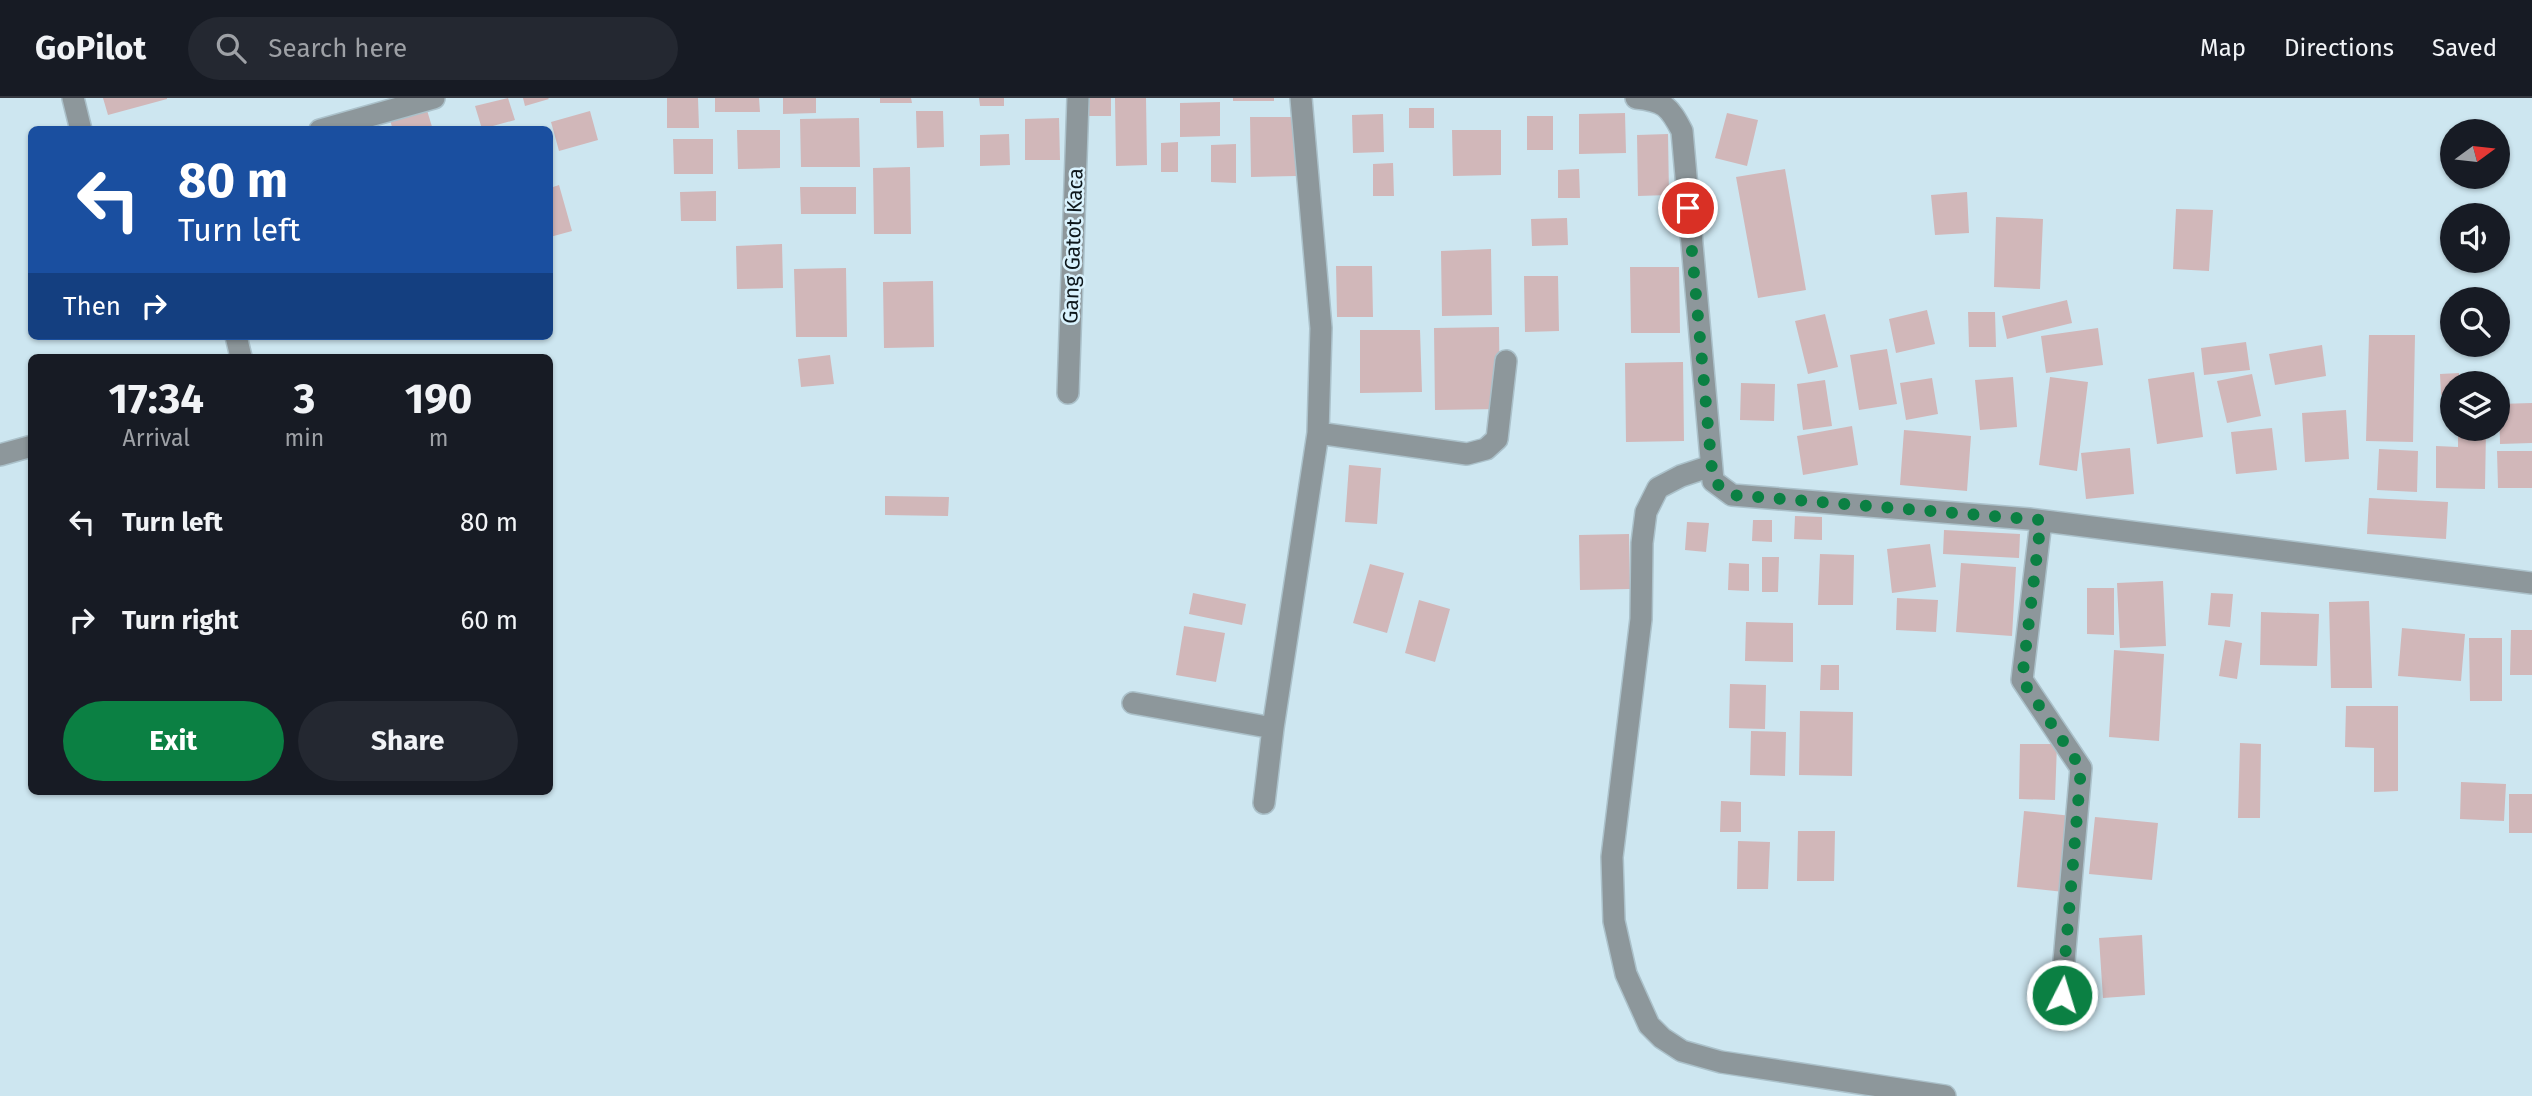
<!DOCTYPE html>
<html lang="en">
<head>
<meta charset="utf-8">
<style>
	:root { --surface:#171b24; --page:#242831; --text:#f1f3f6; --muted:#9ea1a6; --line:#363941; --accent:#0b8043 }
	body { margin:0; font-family:"Fira Sans",sans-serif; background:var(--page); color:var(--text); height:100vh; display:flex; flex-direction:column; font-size:26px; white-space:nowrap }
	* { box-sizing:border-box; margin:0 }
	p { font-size:23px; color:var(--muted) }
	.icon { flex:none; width:38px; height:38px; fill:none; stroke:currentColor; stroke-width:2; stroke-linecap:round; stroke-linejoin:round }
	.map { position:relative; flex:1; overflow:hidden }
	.sheet { position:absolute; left:28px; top:256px; width:525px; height:441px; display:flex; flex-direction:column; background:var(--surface); border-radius:10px; box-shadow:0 2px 5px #0004 }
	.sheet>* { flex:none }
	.guide { position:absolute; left:28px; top:28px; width:525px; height:214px; border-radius:10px; box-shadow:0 2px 5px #0004; background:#1a4fa0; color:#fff; overflow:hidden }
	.needle { width:46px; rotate:75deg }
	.fabs { position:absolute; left:2440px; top:21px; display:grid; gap:14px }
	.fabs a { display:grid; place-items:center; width:70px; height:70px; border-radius:50%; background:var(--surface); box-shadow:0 2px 5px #0004; font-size:35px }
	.pin { position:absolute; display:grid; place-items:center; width:60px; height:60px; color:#fff; margin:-30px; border:4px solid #fff; border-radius:50%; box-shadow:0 2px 7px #0007 }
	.me { position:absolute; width:77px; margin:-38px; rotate:5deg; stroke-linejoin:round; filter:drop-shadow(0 0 5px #0008) }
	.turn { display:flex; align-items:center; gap:24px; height:147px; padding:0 35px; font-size:32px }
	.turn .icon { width:91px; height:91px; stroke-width:2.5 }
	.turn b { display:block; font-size:49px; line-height:60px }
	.then { display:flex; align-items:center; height:66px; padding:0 35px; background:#0003; gap:14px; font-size:26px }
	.eta { display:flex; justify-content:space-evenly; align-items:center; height:119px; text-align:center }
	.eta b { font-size:42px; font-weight:700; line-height:49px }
	.action { display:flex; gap:14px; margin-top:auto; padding:14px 35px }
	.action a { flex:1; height:80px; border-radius:42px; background:var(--accent); color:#fff; font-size:28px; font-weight:700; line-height:80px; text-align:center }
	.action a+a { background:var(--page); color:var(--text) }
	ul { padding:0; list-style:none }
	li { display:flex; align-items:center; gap:21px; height:98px; padding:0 35px }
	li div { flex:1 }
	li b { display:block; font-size:26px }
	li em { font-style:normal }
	header { display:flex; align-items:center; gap:42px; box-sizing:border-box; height:98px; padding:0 35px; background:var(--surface); border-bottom:2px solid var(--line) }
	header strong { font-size:33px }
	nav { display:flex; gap:38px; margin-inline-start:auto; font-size:24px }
	.search { width:490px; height:63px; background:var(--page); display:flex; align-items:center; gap:18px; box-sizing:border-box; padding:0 24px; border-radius:38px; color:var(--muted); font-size:26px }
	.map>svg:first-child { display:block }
</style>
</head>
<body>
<header>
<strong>GoPilot</strong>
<div class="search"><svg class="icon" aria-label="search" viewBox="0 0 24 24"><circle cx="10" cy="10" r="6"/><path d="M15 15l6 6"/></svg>Search here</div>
<nav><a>Map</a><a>Directions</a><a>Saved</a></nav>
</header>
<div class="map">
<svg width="2532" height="998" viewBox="0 0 2532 998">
	<rect width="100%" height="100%" fill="#cde6f0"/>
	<path fill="#d1b7b9" d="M103,0h64v1l-59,16z
		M508,0l7,22 -33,9 -7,-23z
		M523,0h25l1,1 -24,7z
		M667,0h31l1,30h-32z
		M715,0h44l1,14h-45z
		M783,0h33v15l-33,1z
		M880,0h31l1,5h-32z
		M979,0h25v8h-24z
		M1084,0h27v18h-27z
		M1115,0h31l1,67 -31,1z
		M1233,0h41v3h-41z
		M1220,4v34l-40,1v-34z
		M426,9l7,23h-40l-4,-13z
		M1409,10h25v20h-25z
		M590,13l8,29 -39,11 -8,-29z
		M916,13h27l1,36 -27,1z
		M1625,15l1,40 -47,1v-40z
		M1727,15l31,7 -11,46 -32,-8z
		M1383,16l1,38 -31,1 -1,-38z
		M1527,18h26v34h-26z
		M1250,19h44l2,59 -45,1z
		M859,20l1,49h-59l-1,-48z
		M1059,20l1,42h-35v-41z
		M737,32h43v38l-42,1z
		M1452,32h49v45l-48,1z
		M1009,36l1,31 -30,1v-31z
		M1668,36l1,61 -31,1 -1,-61z
		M673,41h40v35h-39z
		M1178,44v30h-17v-29z
		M1236,46v39l-25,-1v-37z
		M1393,65l1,33h-21v-32z
		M910,69l1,67h-37l-1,-66z
		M1579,71l1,29h-22v-28z
		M1785,71l21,121 -48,8 -22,-121z
		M559,87l13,46 -22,6v-49z
		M800,89h56v27h-55z
		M716,93v30h-35l-1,-29z
		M1967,94l2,41 -34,2 -4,-40z
		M2176,111l37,1 -4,61 -36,-2z
		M1996,119l47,2 -3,70 -46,-2z
		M1567,120l1,27 -36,1 -1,-27z
		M782,146l1,44 -46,1 -1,-43z
		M1491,151l1,66 -50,1 -1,-65z
		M1336,168h36l1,51h-36z
		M1630,169h49l1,66h-49z
		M846,170l1,69h-51l-2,-68z
		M1524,178h34l1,55 -34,1z
		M933,183l1,66 -50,1 -1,-66z
		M2067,202l5,23 -65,16 -5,-23z
		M1927,212l8,34 -39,9 -7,-34z
		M1968,214h27l1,35h-27z
		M1825,216l13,53 -30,7 -13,-53z
		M1499,229l1,82 -65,1 -1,-82z
		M2098,230l5,37 -57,8 -5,-37z
		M1360,232h60l2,62 -62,1z
		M2369,237h46l-2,107 -47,-1z
		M2246,244l4,28 -46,5 -3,-27z
		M2322,247l4,31 -51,9 -6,-31z
		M1887,251l10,55 -38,6 -9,-55z
		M830,257l4,29 -33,3 -3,-28z
		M1683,264l1,79 -58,1 -1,-79z
		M2194,274l9,65 -46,7 -9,-65z
		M2459,275v10h-7v11l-11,1 -1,-21z
		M2252,276l9,42 -34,7 -10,-42z
		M2013,279l4,50 -37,3 -5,-50z
		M2050,279l38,5 -11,89 -38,-6z
		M1932,280l6,36 -32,6 -6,-37z
		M1825,282l7,46 -29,4 -6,-46z
		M1741,285l34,1 -1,37 -34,-1z
		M2532,305v40l-32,1 -1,-40z
		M2346,312l3,49 -44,3 -3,-49z
		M1852,328l6,39 -55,10 -6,-39z
		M2272,330l5,42 -41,4 -5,-42z
		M2458,331h28l-1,60 -49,-1v-42l22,1z
		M1904,332l67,6 -4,55 -67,-6z
		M2130,350l4,46 -48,5 -5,-46z
		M2379,351l39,2 -1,41 -40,-2z
		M2497,353h35v37h-34z
		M1349,367l32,3 -4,56 -32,-2z
		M885,398l64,1 -1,19 -63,-1z
		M2369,400l79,4 -2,37 -79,-5z
		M1795,418l27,1v23l-28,-1z
		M1753,422h19v22l-20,-1z
		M1687,424l22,1 -3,29 -21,-2z
		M1944,432l76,4 -1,24 -76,-4z
		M1629,436l1,55 -50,1 -1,-55z
		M1930,446l6,43 -44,6 -5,-44z
		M1820,456l34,1 -1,50h-35z
		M1762,459h17l-1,35h-16z
		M1729,465l20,1v27l-21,-1z
		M1961,465l55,4 -4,69 -56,-4z
		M1370,466l34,9 -17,60 -34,-10z
		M2163,483l3,65 -46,2 -3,-65z
		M2087,490h27v47l-27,-1z
		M1193,495l53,11 -4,21 -53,-11z
		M2211,495l22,1 -3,33 -22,-2z
		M1897,500l41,2 -2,32 -40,-2z
		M1419,502l31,9 -15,53 -30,-9z
		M2369,503l3,87h-41l-2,-86z
		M2261,514l58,2 -2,52 -57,-1z
		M1746,524l47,1v39l-48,-1z
		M1184,528l41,7 -9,49 -40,-7z
		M2402,530l63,6 -4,47 -63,-5z
		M2511,532h21v45h-22z
		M2469,540h33v63h-32z
		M2225,542l17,3 -5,36 -18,-3z
		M2114,552l50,4 -5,87 -50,-4z
		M1821,567h18v25h-19z
		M1730,586l36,1 -1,44 -36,-1z
		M2346,608h52v85l-24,1v-44l-29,-1z
		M1800,613l53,1 -1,64 -53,-1z
		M1751,633l35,1 -1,44 -35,-1z
		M2240,645l21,1 -1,74h-22z
		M2020,646h37l-2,56 -36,-1z
		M2461,684l45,2 -2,37 -44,-2z
		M2509,696h23v39h-23z
		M1721,703l20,1v30h-21z
		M2024,713l48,5 -8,76 -47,-5z
		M2095,719l63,6 -6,57 -63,-6z
		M1798,733h37l-1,50h-37z
		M1738,743l32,1 -2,47h-31z
		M2142,837l3,60 -42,3 -4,-60z"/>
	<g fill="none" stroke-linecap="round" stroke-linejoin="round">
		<g stroke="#abc1ca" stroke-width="24">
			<path id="street" d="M73,0l8,32
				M1636,0c28,3 33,8 46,33l31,350 19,14 297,24 503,64
				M320,32l114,-32
				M236,238l5,21
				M1068,295l10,-295
				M1318,335l149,21 19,-5 11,-10 9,-78
				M0,357l32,-9
				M1711,368l-30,10 -23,12 -12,24 -4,31 -1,76 -29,238 2,64 12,53 23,51 13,13 20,13 39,11 224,34
				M2041,423l-19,159 59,88 -20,227
				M1133,605l140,25
				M1264,705l9,-75 45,-295 3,-105 -20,-230"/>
		</g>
		<use href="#street" stroke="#8d979b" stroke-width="21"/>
	</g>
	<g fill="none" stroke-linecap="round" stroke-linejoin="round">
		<path stroke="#0b8043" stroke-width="12" stroke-dasharray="0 21.6" d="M1688,110l25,273 19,14 309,25 -19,160 59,88 -19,227"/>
	</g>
	<g text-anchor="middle" stroke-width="5" stroke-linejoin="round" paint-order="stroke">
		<g font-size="21" fill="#0e171b" stroke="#daf3fe">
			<text transform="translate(1073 148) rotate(-88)" y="7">Gang Gatot Kaca</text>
		</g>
	</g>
</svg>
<div class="fabs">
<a><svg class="needle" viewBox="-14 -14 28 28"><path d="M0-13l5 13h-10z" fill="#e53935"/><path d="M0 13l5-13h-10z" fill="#9ea1a6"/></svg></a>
<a><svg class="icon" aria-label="sound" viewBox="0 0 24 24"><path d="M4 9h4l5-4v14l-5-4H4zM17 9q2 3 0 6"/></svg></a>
<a><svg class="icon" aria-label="search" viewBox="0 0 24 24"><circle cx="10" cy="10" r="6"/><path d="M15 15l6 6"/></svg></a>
<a><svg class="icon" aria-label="layers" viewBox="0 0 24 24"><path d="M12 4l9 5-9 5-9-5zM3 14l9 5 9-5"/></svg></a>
</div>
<div class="pin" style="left:1688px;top:110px;background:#d93025"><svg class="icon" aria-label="arrive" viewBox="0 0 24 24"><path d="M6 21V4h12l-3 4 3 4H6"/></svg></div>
<svg class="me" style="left:2062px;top:897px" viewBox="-20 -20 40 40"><circle r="17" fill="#0b8043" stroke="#fff" stroke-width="3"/><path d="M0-11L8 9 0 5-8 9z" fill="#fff"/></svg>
<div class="guide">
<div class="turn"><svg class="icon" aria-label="left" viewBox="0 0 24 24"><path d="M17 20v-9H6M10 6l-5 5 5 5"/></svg><div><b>80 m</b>Turn left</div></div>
<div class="then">Then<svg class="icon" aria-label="right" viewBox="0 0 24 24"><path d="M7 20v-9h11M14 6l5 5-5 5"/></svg></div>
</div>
<section class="sheet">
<div class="eta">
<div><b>17:34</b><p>Arrival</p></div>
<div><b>3</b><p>min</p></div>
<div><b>190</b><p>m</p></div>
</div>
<ul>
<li><svg class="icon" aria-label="left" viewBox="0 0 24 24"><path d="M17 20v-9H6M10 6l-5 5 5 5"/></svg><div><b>Turn left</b></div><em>80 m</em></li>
<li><svg class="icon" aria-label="right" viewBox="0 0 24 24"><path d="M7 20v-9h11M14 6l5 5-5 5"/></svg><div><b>Turn right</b></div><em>60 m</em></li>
</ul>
<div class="action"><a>Exit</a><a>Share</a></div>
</section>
</div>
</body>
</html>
